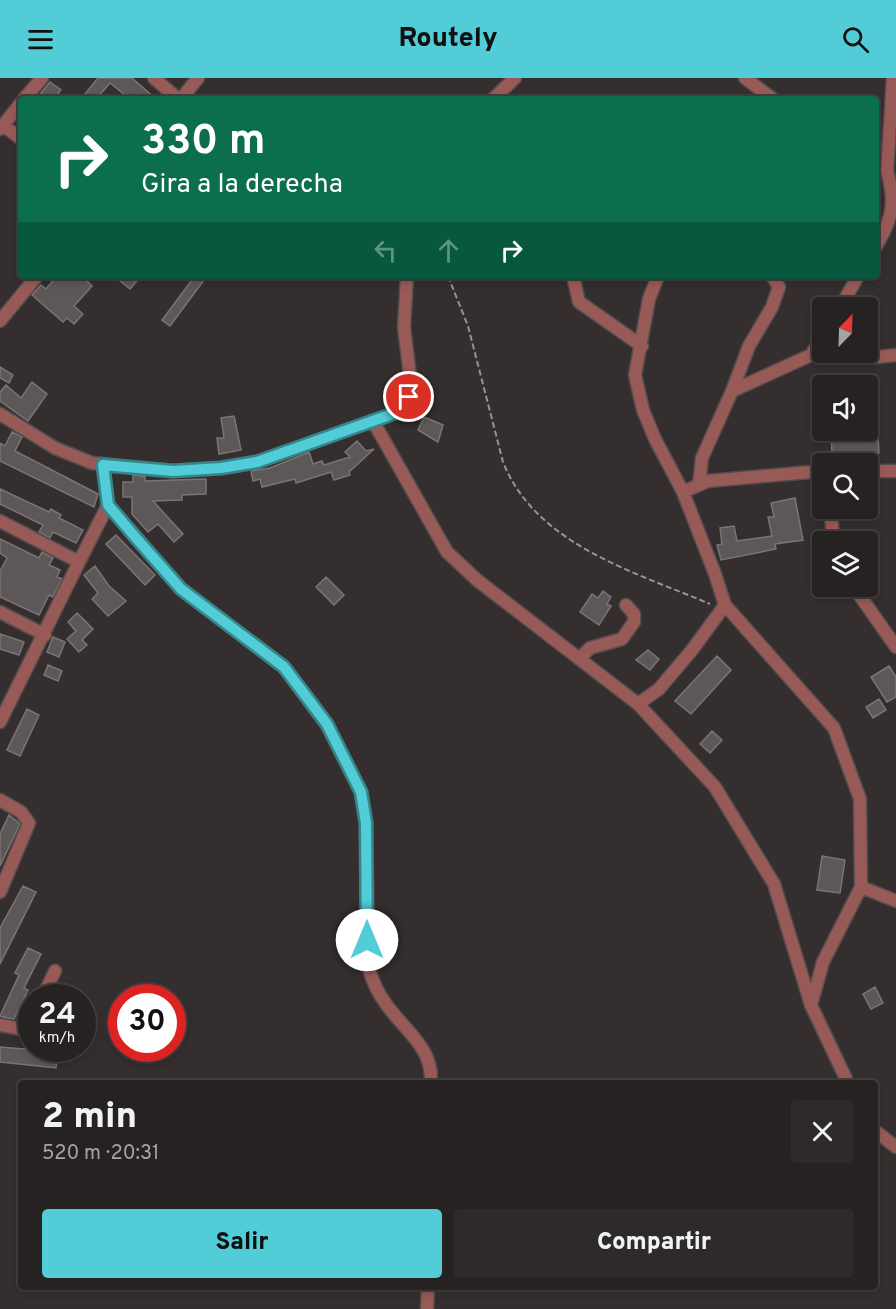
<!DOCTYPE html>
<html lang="es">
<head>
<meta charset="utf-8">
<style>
	:root { --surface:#272222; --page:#2f2a2a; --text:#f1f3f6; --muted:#a4a4a5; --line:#433f40; --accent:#52ccd6 }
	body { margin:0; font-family:Overpass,sans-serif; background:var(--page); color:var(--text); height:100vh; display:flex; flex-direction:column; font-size:22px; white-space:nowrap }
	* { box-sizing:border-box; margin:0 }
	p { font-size:20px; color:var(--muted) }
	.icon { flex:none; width:33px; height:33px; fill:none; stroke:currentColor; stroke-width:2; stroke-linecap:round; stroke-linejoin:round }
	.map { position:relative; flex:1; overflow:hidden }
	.panel { position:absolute; left:18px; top:1002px; width:860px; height:210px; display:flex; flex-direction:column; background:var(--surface); border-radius:6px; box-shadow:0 3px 9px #0003,0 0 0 2px var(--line) }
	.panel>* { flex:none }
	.guide { position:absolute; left:18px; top:18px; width:861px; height:183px; border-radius:6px; box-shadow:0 3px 9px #0003,0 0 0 2px var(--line); background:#0b6e4f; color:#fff; overflow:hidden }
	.needle { width:39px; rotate:23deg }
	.buttons { position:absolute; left:812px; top:219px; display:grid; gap:12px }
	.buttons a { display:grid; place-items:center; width:66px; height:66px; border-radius:6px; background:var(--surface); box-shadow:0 3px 9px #0003,0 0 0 2px var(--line); font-size:30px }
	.speed { position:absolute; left:18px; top:906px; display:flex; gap:12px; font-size:30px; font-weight:700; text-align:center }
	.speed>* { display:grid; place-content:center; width:78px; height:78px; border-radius:50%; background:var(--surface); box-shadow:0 3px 9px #0003,0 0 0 2px var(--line); line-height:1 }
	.speed small { font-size:15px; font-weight:400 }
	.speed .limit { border:9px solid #d22; background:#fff; color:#111 }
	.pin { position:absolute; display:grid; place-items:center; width:51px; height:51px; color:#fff; margin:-26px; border:3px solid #fff; border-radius:50%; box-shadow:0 2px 6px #0007 }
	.me { position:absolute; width:66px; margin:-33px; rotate:0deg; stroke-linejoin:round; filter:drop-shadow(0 0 4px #0008) }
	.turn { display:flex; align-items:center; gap:21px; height:126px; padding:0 24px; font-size:27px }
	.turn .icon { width:78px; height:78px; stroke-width:2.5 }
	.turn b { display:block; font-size:42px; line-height:51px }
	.lanes { display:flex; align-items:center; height:57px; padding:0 24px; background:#0003; justify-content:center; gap:30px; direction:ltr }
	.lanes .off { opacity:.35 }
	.round { display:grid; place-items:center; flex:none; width:63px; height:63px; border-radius:6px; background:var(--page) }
	.head { display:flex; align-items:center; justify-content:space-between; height:102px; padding:0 24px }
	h1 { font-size:36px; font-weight:800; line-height:45px }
	.cta { display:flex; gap:12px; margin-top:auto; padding:12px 24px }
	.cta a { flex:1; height:69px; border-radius:6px; background:var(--accent); color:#111; font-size:24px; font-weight:800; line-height:69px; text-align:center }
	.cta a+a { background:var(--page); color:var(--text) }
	header { display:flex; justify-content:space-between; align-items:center; height:78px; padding:0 24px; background:var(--accent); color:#111; font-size:27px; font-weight:800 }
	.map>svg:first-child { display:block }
</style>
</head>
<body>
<header><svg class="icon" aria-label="menu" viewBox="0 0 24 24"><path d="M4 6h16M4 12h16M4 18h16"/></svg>Routely<svg class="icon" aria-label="search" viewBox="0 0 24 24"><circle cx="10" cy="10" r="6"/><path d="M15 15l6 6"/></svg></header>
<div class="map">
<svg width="896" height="1231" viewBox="0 0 896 1231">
	<rect width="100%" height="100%" fill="#342e2e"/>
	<path fill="#5e5757" stroke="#7b7474" stroke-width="1.5" d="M98,0h34l24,21h-26l-20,-16 -14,16h-15z
		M50,4l11,8 -7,9h-6l-7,-6z
		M57,198h33l-4,4 6,6 -18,20 9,8 -9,10 -7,-6 -4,4 -31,-27 9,-10 5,4z
		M114,198h27l-11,13z
		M195,198h12l-37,50 -8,-6z
		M0,289l13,8 -4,8 -9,-5z
		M32,304l15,12 -19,27 -28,-20v-9l6,-7 15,13z
		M234,338l7,34 -22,4 -2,-16h7l-3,-20z
		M424,339l19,8 -5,17 -20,-12z
		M867,342h10l2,33 -47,2 -1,-25h36z
		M12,354l10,5 -7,14 83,43 -4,13 -94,-46v-18l5,3z
		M357,363l9,10 8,-2 -25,23 1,3 -16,5 -3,-8 -35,11 -1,-4 -33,8 -2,-8 -7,2 -2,-10 19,-3 39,-16 4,12 9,-3 2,4 26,-8 -5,-5z
		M133,397l12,2v4l61,-2v15l-24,1v5l-29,1 30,33 -9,8 -16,-18 -10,8 -16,-18v-17h-9v-15h10z
		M0,411l49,23 2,-3 10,6 -2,3 24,12 -7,13 -23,-11 -3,6 -11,-6 4,-7 -43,-21z
		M795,420l8,42 -28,4 1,5 -55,11 -4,-15 5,-1 -2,-16 14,-2 3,15 35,-5 -4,-19h6l-3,-14z
		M116,457l39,40 -10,10 -39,-41z
		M0,461l39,19 3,-6 11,6 -4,7 11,5 -3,7 5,2 -9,18 -4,-2 -10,20 -39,-18v-26l7,-13 -7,-5z
		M95,488l14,20 17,15 -18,15 -16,-17 6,-6 -14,-18z
		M326,499l18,18 -10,10 -18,-18z
		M603,513l8,6 -4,7 4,2 -12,19 -19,-13 12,-18 6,4z
		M77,535l16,16 -11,11 5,5 -8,7 -12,-13 9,-8 -8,-9z
		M0,556l24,8 -5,13 -19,-6z
		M53,559l12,5 -6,15 -12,-5z
		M648,572l11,9 -9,11 -14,-10z
		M717,578l14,14 -40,44 -16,-13z
		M48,587l14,6 -4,10 -14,-6z
		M889,588l7,11v20l-9,5 -16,-25z
		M879,621l7,11 -13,8 -7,-11z
		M27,631l12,6 -19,41 -13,-6z
		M712,653l10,9 -12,13 -10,-9z
		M9,737l11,9 -20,42v-32z
		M822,778l23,4 -5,33 -23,-3z
		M23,808l13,6 -36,72v-36z
		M28,870l13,6 -17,34 4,2 -14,29 -11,-2 -3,-1 19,-41 -4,-2z
		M875,909l8,16 -12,6 -8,-15z
		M0,969l58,5 -2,16 -56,-6z"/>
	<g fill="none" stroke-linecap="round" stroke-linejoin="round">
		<g stroke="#524c4c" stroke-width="15">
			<path id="minor" d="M154,0l24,21
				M745,0l28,21
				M24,21l18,-21
				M181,21l17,-21
				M493,21l22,-21
				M3,47l18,14
				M0,51l21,-26
				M876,168c17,-28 20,-43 11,-75l6,-93
				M573,198l6,26 63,44
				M658,198l-9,23 -14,76 8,35 12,29 28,53
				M840,230l18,-32
				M0,243l37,-45
				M811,277l67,2 18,-2
				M732,313l17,-45 23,-39 7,-20 -7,-11
				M0,336l55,34 37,15 81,8 48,-3 36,-6 141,-50 11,-15 2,-13 -7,-57 3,-51
				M373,343l74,131 30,28 161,124 77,83 59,97 37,121 37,78
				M867,393h29
				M699,407l3,-27 30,-67 79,-36 11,-18
				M108,427l73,84 103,78 43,58 34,67 5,31 2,143c4,14 9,26 18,38 19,27 47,43 45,79
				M830,430l4,34
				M0,443l79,41 29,-57 -5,-40
				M853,508l43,61
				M725,527l109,123 26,71 1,88
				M0,534l45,23
				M579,581l11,-11 32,-9 12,-17v-8l-8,-9
				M638,626l21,-15 33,-39 33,-45 -10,-31 -32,-82 25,-11 114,-10
				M0,644l79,-160
				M0,722l21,12 8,11 -29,69
				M42,920l13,-27
				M811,927l12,-43 38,-75 35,14
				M0,947l32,6
				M874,1052l22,17
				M427,1231l1,-22"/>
		</g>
		<path stroke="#989393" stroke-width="2" stroke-dasharray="6 3" stroke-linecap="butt" d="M448,198l20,50 35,136c33,83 132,110 207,142"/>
		<use href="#minor" stroke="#985a57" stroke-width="12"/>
	</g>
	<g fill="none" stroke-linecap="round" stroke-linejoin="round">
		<g stroke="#35858b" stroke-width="15">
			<path id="route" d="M367,862l-1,-117 -5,-31 -34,-68 -43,-57 -103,-78 -44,-50 -29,-34 -5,-40 70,6 48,-3 36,-6 141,-50 11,-15"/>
		</g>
		<use href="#route" stroke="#52ccd6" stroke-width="10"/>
	</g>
</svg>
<div class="buttons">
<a><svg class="needle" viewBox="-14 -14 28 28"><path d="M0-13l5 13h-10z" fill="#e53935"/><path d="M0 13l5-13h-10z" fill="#a4a4a5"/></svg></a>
<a><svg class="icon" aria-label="sound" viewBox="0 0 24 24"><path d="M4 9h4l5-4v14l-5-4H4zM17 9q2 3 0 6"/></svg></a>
<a><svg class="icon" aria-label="search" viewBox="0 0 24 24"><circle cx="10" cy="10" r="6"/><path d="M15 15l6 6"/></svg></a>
<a><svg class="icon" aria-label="layers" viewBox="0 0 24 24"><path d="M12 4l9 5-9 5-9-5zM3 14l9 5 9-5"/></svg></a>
</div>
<div class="speed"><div>24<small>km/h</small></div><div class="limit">30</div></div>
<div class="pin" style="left:409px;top:319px;background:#d93025"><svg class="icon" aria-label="arrive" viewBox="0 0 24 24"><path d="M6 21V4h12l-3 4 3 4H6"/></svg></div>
<svg class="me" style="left:367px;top:862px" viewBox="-20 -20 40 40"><circle r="19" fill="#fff"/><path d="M0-13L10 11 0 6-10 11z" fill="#52ccd6"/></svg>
<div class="guide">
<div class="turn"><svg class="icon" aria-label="right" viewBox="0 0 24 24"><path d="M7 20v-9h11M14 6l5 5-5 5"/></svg><div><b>330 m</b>Gira a la derecha</div></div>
<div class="lanes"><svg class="icon off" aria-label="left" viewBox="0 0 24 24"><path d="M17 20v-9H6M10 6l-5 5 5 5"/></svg><svg class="icon off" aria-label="ahead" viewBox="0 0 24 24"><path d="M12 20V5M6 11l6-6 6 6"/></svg><svg class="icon" aria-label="right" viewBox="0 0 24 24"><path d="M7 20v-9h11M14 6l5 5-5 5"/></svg></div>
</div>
<section class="panel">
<div class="head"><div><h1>2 min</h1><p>520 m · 20:31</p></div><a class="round"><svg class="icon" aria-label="close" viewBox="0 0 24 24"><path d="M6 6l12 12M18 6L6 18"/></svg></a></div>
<div class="cta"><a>Salir</a><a>Compartir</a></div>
</section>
</div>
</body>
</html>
